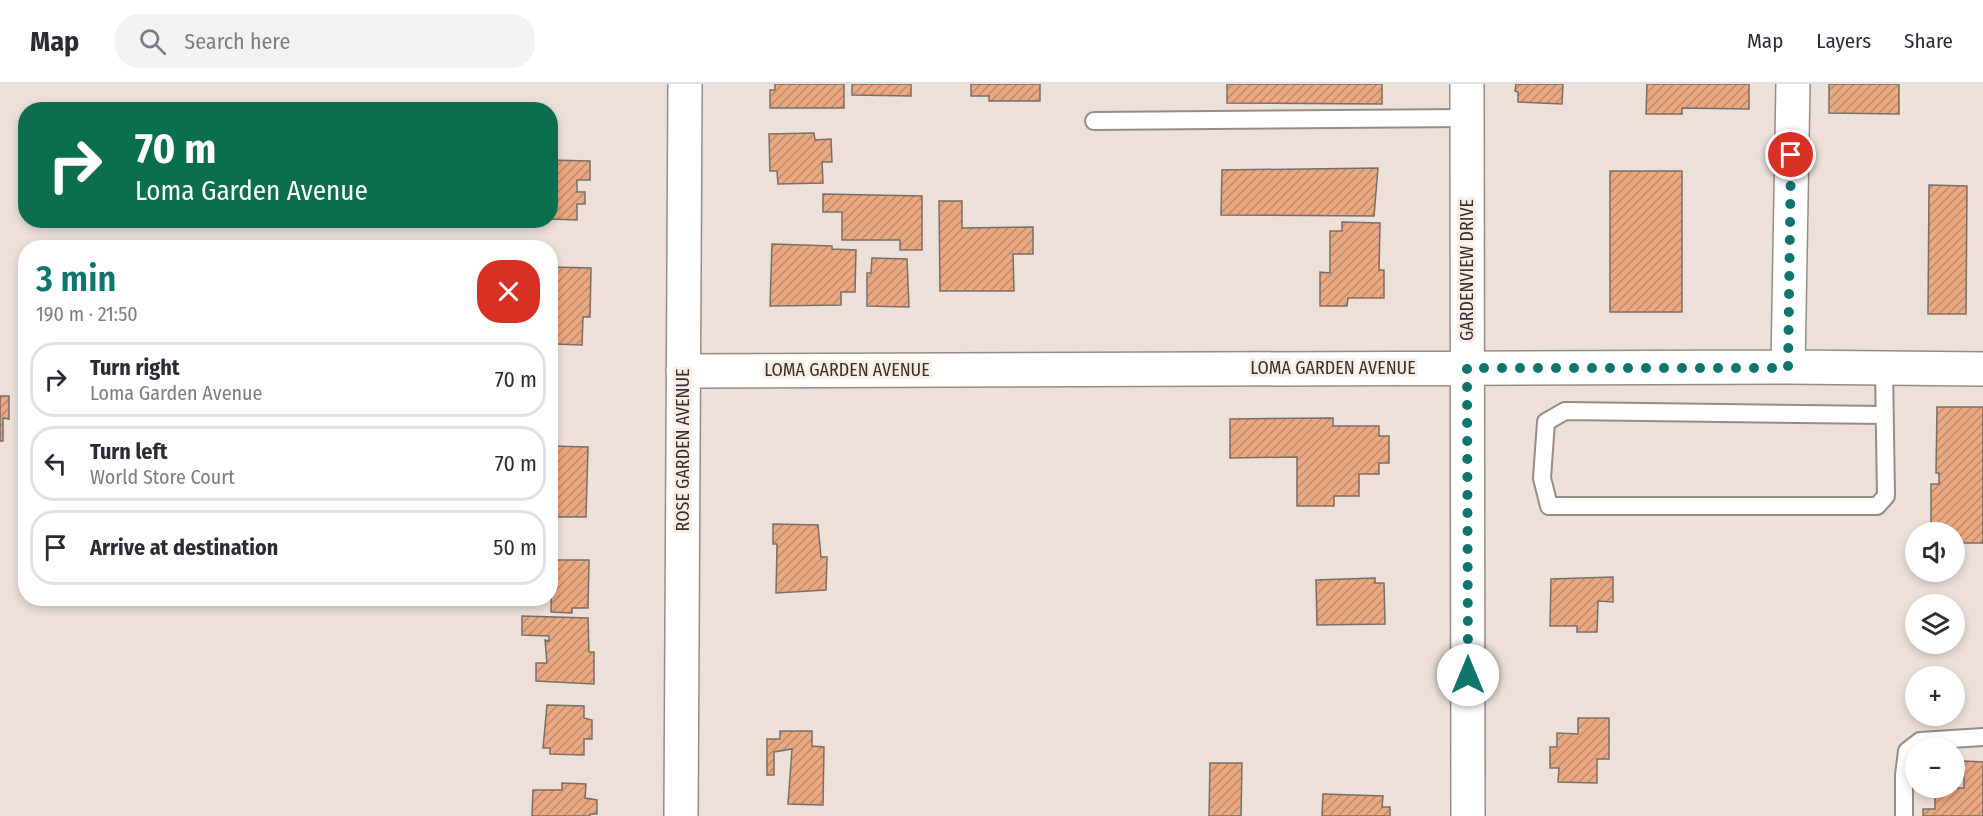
<!DOCTYPE html>
<html lang="en">
<head>
<meta charset="utf-8">
<style>
	:root { --surface:#fff; --page:#f2f2f3; --text:#2b2b33; --muted:#7c7c81; --line:#e1e1e2; --accent:#0f766e }
	body { margin:0; font-family:"Fira Sans Condensed",sans-serif; background:var(--page); color:var(--text); height:100vh; display:flex; flex-direction:column; font-size:22px; white-space:nowrap }
	* { box-sizing:border-box; margin:0 }
	p { font-size:20px; color:var(--muted) }
	.icon { flex:none; width:33px; height:33px; fill:none; stroke:currentColor; stroke-width:2; stroke-linecap:round; stroke-linejoin:round }
	.map { position:relative; flex:1; overflow:hidden }
	.drawer { position:absolute; left:18px; top:156px; width:540px; height:366px; display:flex; flex-direction:column; background:var(--surface); border-radius:24px; box-shadow:0 3px 9px #0003 }
	.drawer>* { flex:none }
	.banner { position:absolute; left:18px; top:18px; width:540px; height:126px; border-radius:24px; box-shadow:0 3px 9px #0003; background:#0b6e4f; color:#fff; overflow:hidden }
	.tools { position:absolute; left:1905px; top:438px; display:grid; gap:12px }
	.tools a { display:grid; place-items:center; width:60px; height:60px; border-radius:50%; background:var(--surface); box-shadow:0 3px 9px #0003; font-size:30px }
	.pin { position:absolute; display:grid; place-items:center; width:51px; height:51px; color:#fff; margin:-26px; border:3px solid #fff; border-radius:50%; box-shadow:0 2px 6px #0007 }
	.me { position:absolute; width:66px; margin:-33px; rotate:0deg; stroke-linejoin:round; filter:drop-shadow(0 0 4px #0008) }
	.turn { display:flex; align-items:center; gap:21px; height:126px; padding:0 18px; font-size:27px }
	.turn .icon { width:78px; height:78px; stroke-width:2.5 }
	.turn b { display:block; font-size:42px; line-height:51px }
	.round { display:grid; place-items:center; flex:none; width:63px; height:63px; border-radius:24px; background:var(--page) }
	.overview { display:flex; align-items:center; justify-content:space-between; height:102px; padding:0 18px }
	h1 { font-size:36px; font-weight:600; line-height:45px; color:var(--accent) }
	ul { padding:0; list-style:none }
	li { display:flex; align-items:center; gap:18px; height:75px; margin:0 12px 9px; padding:0 6px; border:3px solid var(--line); border-radius:24px }
	li div { flex:1 }
	li b { display:block; font-size:22px }
	li em { font-style:normal }
	header { display:flex; align-items:center; gap:36px; box-sizing:border-box; height:84px; padding:0 30px; background:var(--surface); border-bottom:2px solid var(--line) }
	header strong { font-size:28px }
	nav { display:flex; gap:33px; margin-inline-start:auto; font-size:21px }
	.search { width:420px; height:54px; background:var(--page); display:flex; align-items:center; gap:15px; box-sizing:border-box; padding:0 21px; border-radius:24px; color:var(--muted); font-size:22px }
	.map>svg:first-child { display:block }
</style>
</head>
<body>
<header>
<strong>Map</strong>
<div class="search"><svg class="icon" aria-label="search" viewBox="0 0 24 24"><circle cx="10" cy="10" r="6"/><path d="M15 15l6 6"/></svg>Search here</div>
<nav><a>Map</a><a>Layers</a><a>Share</a></nav>
</header>
<div class="map">
<svg width="1983" height="732" viewBox="0 0 1983 732">
	<defs>
		<pattern id="building-hatch" width="6" height="6" patternUnits="userSpaceOnUse" patternTransform="scale(1.5)"><rect width="6" height="6" fill="#eaa981"/><path d="M-1 1l2-2M0 6l6-6M5 7l2-2" fill="none" stroke="#be8a6a"/></pattern>
	</defs>
	<rect width="100%" height="100%" fill="#ece0d9"/>
	<path fill="url(#building-hatch)" stroke="#796e68" stroke-width="1.5" d="M775,0h69v24h-74v-18h5z
		M852,0h59v12l-59,-1z
		M971,0h69v17h-51v-5h-18z
		M1227,0h155v20l-155,-1z
		M1516,0h47l-1,20 -44,-2v-10l-3,-1z
		M1647,0h102v25l-67,-1v6h-36z
		M1829,0h70v30l-70,-1z
		M814,49l1,7 16,-1 1,23h-10l1,21 -45,1 -1,-13h-7l-1,-37z
		M550,76l40,1v19h-13v12h8v12h-8v16l-27,-1z
		M1378,84l-4,48 -153,-1 1,-45z
		M1610,87h72v141h-72z
		M1929,101l38,1 -1,128h-38z
		M823,110l99,2v54h-22v-10h-58v-28h-19z
		M939,117h23v27l71,-1v27h-20l1,37h-74z
		M1342,138l38,1 -1,47h5v28h-36l-1,8h-27v-34l10,1v-42h12z
		M772,160l60,2v3l24,1 -1,42h-14v13l-71,1z
		M872,174l35,1 2,48 -42,-1v-33h4z
		M552,183l39,1 -1,49h-7l-1,28 -27,-1v-19h-5z
		M0,312h9v23l-6,-1v23h-3z
		M1937,323h46v136h-29v-11h-23v-48h8v-11h-3z
		M1333,334v8h46v10h10v27h-10v11h-20v22h-25v10h-37v-49l-67,1v-39z
		M550,362l38,1 -2,70h-36z
		M773,440l45,1 3,32h6l-1,33 -50,3 1,-49h-4z
		M552,476h37l-1,48h-16v5l-21,-1z
		M1613,493v25l-15,-1 -1,31h-20v-6h-27l1,-47z
		M1375,494v5h9l1,41 -68,1 -1,-45z
		M522,532l66,2 1,34h5v32l-58,-3v-18h11l-2,-23 4,1v-5l-27,-1z
		M547,621l37,1v12l8,2v19h-8v16l-34,-1v-6h-7z
		M1578,634h31v41h-12v24l-39,-1 1,-14h-9v-21h7v-14l21,1z
		M780,647h32v15l12,1 -1,58 -35,-1 4,-55 -18,3v23h-7v-36h13z
		M1964,677l19,1v54h-60v-7h12v-21h29z
		M1210,679h32l-1,53h-32z
		M562,699l24,1 -1,14 12,2v14h-7v2h-58l1,-26h29z
		M1323,710l60,2 -1,11h8v9h-68z"/>
	<g fill="none" stroke-linecap="round" stroke-linejoin="round">
		<g stroke="#978c85" stroke-width="20">
			<path id="service" d="M1094,37l373,-3
				M1884,285l2,127 -9,10h-328l-7,-28 4,-56 19,-11 320,4
				M1904,732v-41l3,-24 13,-10 63,-4"/>
		</g>
		<g stroke="#978c85" stroke-width="36">
			<path id="minor" d="M1467,0l1,732
				M1788,283l5,-283
				M683,287l1105,-4 195,2
				M681,732l4,-732"/>
		</g>
		<use href="#service" stroke="#fff" stroke-width="16"/>
		<use href="#minor" stroke="#fff" stroke-width="33"/>
	</g>
	<g fill="none" stroke-linecap="round" stroke-linejoin="round">
		<path stroke="#0f766e" stroke-width="10" stroke-dasharray="0 18" d="M1468,591l-1,-307h321l3,-213"/>
	</g>
	<g text-anchor="middle" stroke-width="6" stroke-linejoin="round" paint-order="stroke">
		<g font-size="18" fill="#36312e" stroke="#faede6">
			<text transform="translate(1467 186) rotate(-90)" y="6">GARDENVIEW DRIVE</text>
			<text x="1333" y="290">LOMA GARDEN AVENUE</text>
			<text x="847" y="292">LOMA GARDEN AVENUE</text>
			<text transform="translate(683 366) rotate(-90)" y="6">ROSE GARDEN AVENUE</text>
		</g>
	</g>
</svg>
<div class="tools">
<a><svg class="icon" aria-label="sound" viewBox="0 0 24 24"><path d="M4 9h4l5-4v14l-5-4H4zM17 9q2 3 0 6"/></svg></a>
<a><svg class="icon" aria-label="layers" viewBox="0 0 24 24"><path d="M12 4l9 5-9 5-9-5zM3 14l9 5 9-5"/></svg></a>
<a>+</a>
<a>−</a>
</div>
<div class="pin" style="left:1791px;top:71px;background:#d93025"><svg class="icon" aria-label="arrive" viewBox="0 0 24 24"><path d="M6 21V4h12l-3 4 3 4H6"/></svg></div>
<svg class="me" style="left:1468px;top:591px" viewBox="-20 -20 40 40"><circle r="19" fill="#fff"/><path d="M0-13L10 11 0 6-10 11z" fill="#0f766e"/></svg>
<div class="banner">
<div class="turn"><svg class="icon" aria-label="right" viewBox="0 0 24 24"><path d="M7 20v-9h11M14 6l5 5-5 5"/></svg><div><b>70 m</b>Loma Garden Avenue</div></div>
</div>
<section class="drawer">
<div class="overview"><div><h1>3 min</h1><p>190 m · 21:50</p></div><a class="round" style="background:#d93025;color:#fff"><svg class="icon" aria-label="close" viewBox="0 0 24 24"><path d="M6 6l12 12M18 6L6 18"/></svg></a></div>
<ul>
<li><svg class="icon" aria-label="right" viewBox="0 0 24 24"><path d="M7 20v-9h11M14 6l5 5-5 5"/></svg><div><b>Turn right</b><p>Loma Garden Avenue</p></div><em>70 m</em></li>
<li><svg class="icon" aria-label="left" viewBox="0 0 24 24"><path d="M17 20v-9H6M10 6l-5 5 5 5"/></svg><div><b>Turn left</b><p>World Store Court</p></div><em>70 m</em></li>
<li><svg class="icon" aria-label="arrive" viewBox="0 0 24 24"><path d="M6 21V4h12l-3 4 3 4H6"/></svg><div><b>Arrive at destination</b></div><em>50 m</em></li>
</ul>
</section>
</div>
</body>
</html>
